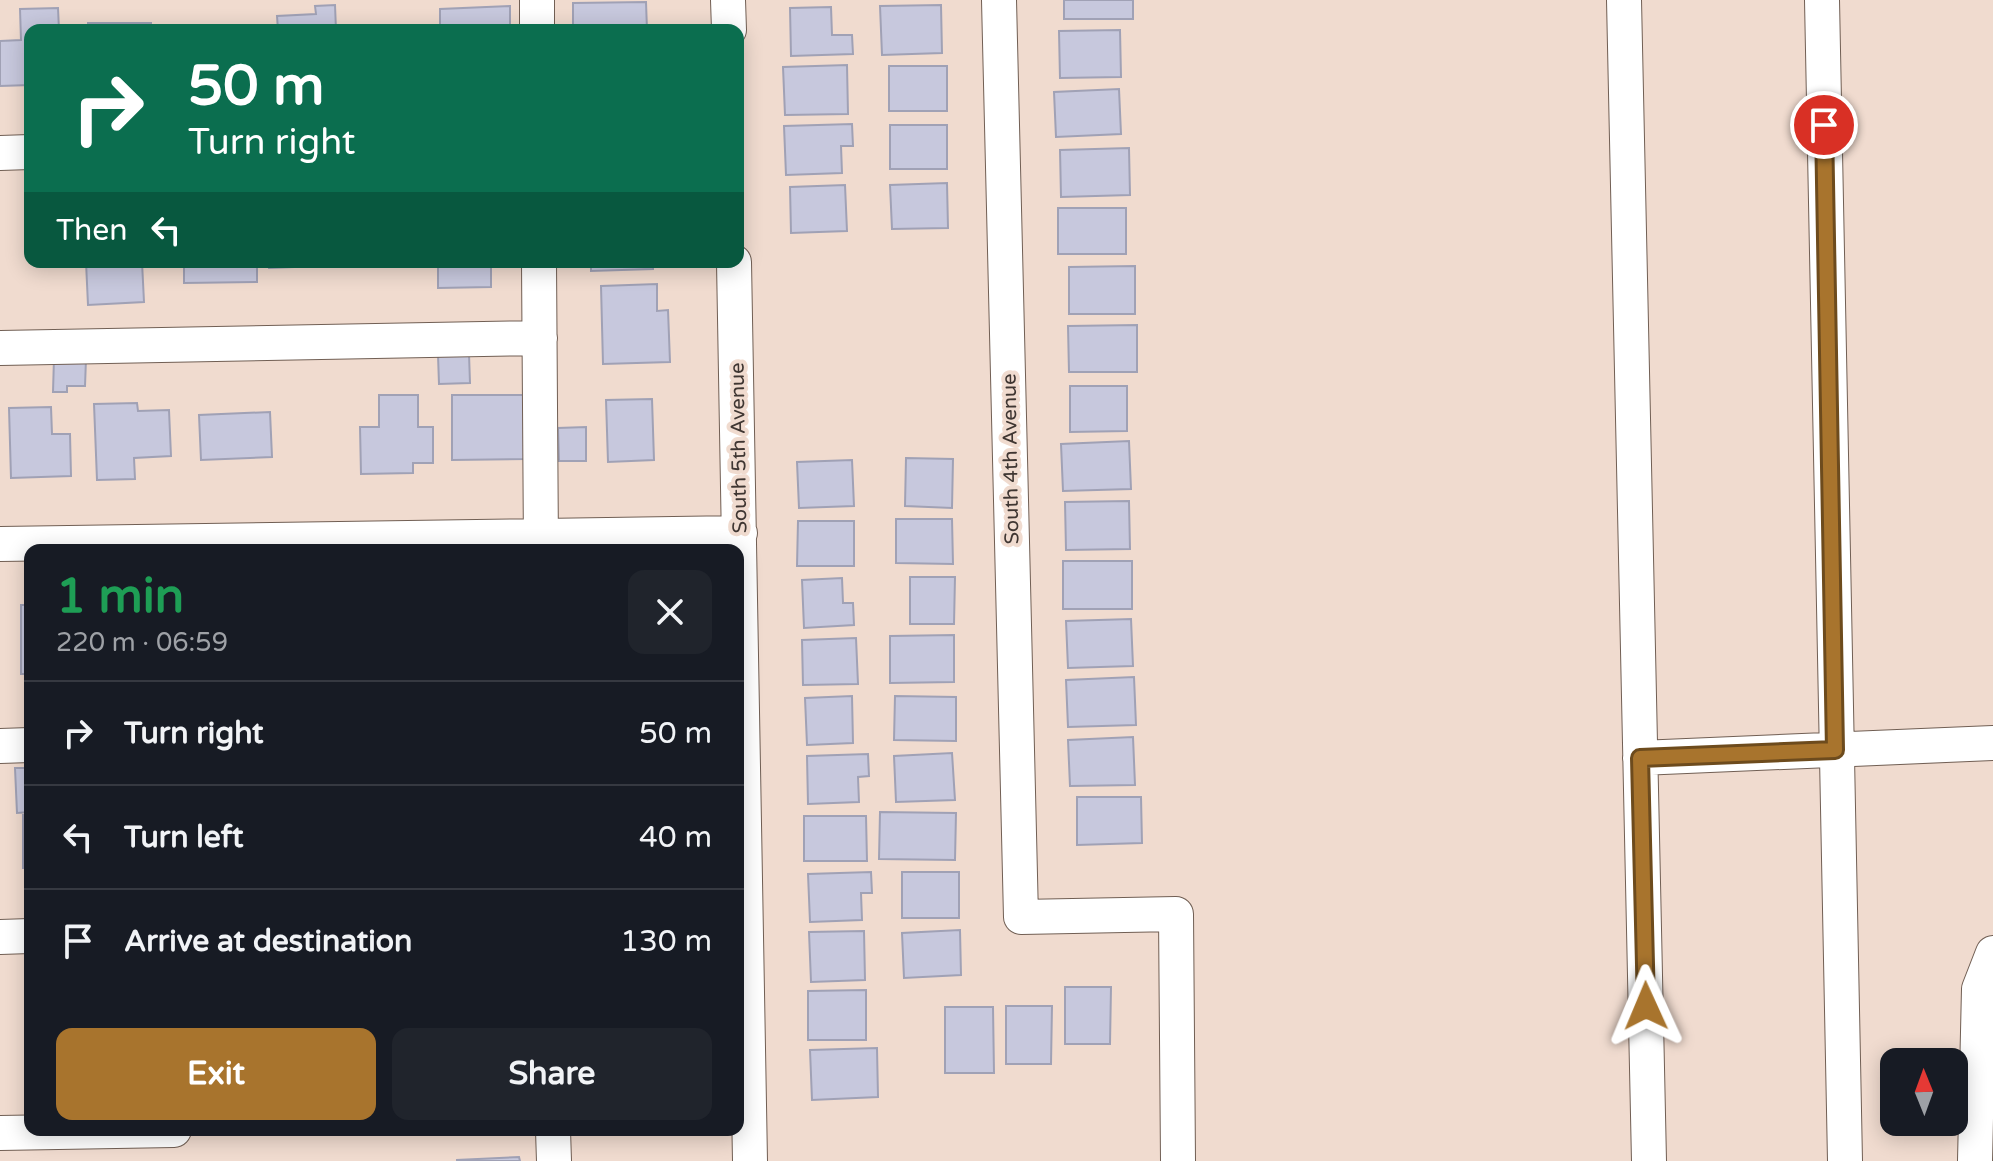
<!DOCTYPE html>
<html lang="en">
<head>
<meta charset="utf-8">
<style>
	:root { --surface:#171b24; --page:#20242c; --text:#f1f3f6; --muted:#9ea1a6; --line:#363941; --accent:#a8742d }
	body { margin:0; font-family:"Varela Round",sans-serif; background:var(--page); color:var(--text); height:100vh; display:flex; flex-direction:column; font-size:30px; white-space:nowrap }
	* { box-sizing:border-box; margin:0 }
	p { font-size:26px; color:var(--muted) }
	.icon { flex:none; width:44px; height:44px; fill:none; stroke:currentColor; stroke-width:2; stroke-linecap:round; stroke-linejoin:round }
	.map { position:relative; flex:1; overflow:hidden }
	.details { position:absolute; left:24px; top:544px; width:720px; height:592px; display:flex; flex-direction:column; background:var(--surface); border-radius:16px; box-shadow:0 4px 20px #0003 }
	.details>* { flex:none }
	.banner { position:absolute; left:24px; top:24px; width:720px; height:244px; border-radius:16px; box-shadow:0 4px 20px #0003; background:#0b6e4f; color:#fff; overflow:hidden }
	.needle { width:52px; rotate:359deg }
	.tools { position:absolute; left:1880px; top:1048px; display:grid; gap:16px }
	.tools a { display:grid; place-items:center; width:88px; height:88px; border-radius:16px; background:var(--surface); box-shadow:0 4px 20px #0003; font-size:40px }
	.pin { position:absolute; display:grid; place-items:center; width:68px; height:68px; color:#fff; margin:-34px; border:4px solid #fff; border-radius:50%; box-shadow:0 2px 8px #0007 }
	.me { position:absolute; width:88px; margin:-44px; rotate:359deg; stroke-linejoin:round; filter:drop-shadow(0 0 6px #0008) }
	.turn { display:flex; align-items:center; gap:28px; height:168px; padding:0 32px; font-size:36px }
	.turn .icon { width:104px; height:104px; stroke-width:2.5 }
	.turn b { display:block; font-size:56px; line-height:68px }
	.then { display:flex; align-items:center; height:76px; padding:0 32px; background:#0003; gap:16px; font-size:30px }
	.round { display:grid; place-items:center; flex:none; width:84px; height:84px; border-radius:16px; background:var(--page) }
	.head { display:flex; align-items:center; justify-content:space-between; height:136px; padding:0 32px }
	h1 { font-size:48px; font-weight:700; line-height:60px; color:#1e9e55 }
	.primary-button { display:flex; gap:16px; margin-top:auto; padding:16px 32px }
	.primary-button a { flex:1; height:92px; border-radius:16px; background:var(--accent); color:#fff; font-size:32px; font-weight:700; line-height:92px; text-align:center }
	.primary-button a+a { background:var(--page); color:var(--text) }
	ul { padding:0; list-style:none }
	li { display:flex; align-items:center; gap:24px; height:104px; padding:0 32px; border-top:2px solid var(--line) }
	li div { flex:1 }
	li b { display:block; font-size:30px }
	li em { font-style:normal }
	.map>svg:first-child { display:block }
</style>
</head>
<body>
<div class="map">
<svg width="1993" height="1161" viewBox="0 0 1993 1161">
	<rect width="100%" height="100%" fill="#f0dbcf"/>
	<path fill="#c7c8dd" stroke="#a0a1b5" stroke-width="2" d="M1064,0h69v19h-69z
		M646,2l1,28h-74v-27z
		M335,5l1,25h-58l-1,-14 39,-2 -1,-8z
		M941,5l1,48 -60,2 -2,-49z
		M510,6v24h-70v-21z
		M831,7l1,28h20l1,19 -62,2 -1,-48z
		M58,8l1,22h-29v55l-30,1v-45l21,-1 -1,-31z
		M88,23h63v7h-63z
		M176,25l41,1v4h-41z
		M1120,30l1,47 -61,1 -1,-47z
		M847,65l1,49 -63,1 -2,-48z
		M889,66h58v45h-58z
		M1119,89l2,45 -65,3 -2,-45z
		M852,124l1,22h-12l1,27 -56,2 -2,-49z
		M890,125h57v44h-57z
		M1129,148l1,47 -69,2 -1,-47z
		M947,183l1,45 -56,1 -2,-44z
		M845,185l2,46 -56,2 -1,-46z
		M1058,208h68v46h-68z
		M86,262h56l2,40 -56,3z
		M184,262h73v20l-73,1z
		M268,262h78v3l-77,3z
		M438,262h53v25l-53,1z
		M591,262h62v7l-62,2z
		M1135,266v48h-66v-47z
		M657,284v27l11,-1 2,52 -67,2 -2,-78z
		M1137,325v47h-68l-1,-46z
		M469,354l1,29 -31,1 -1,-29z
		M54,358l32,1 -1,27h-18v6h-14z
		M1070,386h57v45l-57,1z
		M379,395h39v32h15v36h-20v10l-52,1 -1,-47h19z
		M452,395h72l1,64 -73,1z
		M652,399l2,61 -46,2 -2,-62z
		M137,403l1,8 31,-1 2,46 -37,2 1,21 -38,1 -3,-76z
		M51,407l1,27h18l1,42 -60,2 -2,-70z
		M270,412l2,45 -71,3 -2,-45z
		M586,427v34h-27l-1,-33z
		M1129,441l2,48 -68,2 -2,-47z
		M906,458l47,1 -1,49 -47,-2z
		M852,460l2,46 -55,2 -2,-46z
		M1129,501l1,48 -64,1 -1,-48z
		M896,519h56l1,45 -57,-1z
		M798,521h56v45h-57z
		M1063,561h69v48h-69z
		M910,577h45l-1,47h-44z
		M842,578l1,25h10l1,22 -50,3 -2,-48z
		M21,605h9v69h-9z
		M1131,619l2,47 -65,2 -2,-47z
		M954,635v47l-64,1v-47z
		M856,638l2,46 -55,1 -1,-45z
		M1134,677l2,48 -68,2 -2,-47z
		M852,696l1,47 -46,2 -2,-47z
		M895,696l61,1v44l-62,-1z
		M1133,737l2,48 -65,1 -2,-46z
		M952,753l3,47 -59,2 -2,-46z
		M868,754l1,22 -11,1 1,25 -51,2 -1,-48z
		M15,768h15v44l-13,1z
		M1077,797h64l1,46 -65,2z
		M880,812l76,1 -1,47 -76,-1z
		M23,815h7v53h-7z
		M804,816h62l1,45h-63z
		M871,872l1,21h-11l1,27 -52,2 -2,-48z
		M902,872h57v46h-57z
		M960,930l1,45 -57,3 -2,-45z
		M864,931l1,49 -54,2 -2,-50z
		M1065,987h46l-1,57h-45z
		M866,990v50h-58v-49z
		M1006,1006h46l-1,58h-45z
		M945,1007h48l1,66h-49z
		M877,1048l1,49 -66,3 -2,-50z
		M519,1157l1,4h-63v-1z"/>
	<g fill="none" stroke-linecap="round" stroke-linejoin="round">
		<g stroke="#715f54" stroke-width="36">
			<path id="minor" d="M728,0l1,30
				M999,0l22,917 155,-3 2,247
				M1624,0l25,1161
				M1822,0l23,1161
				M537,30v-30
				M0,153l30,-1
				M539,262l2,288
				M734,262l16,899
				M0,348l540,-10
				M0,544l740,-11
				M0,746l30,-1
				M1640,758l353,-15
				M0,937l30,-1
				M553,1130l1,31
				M0,1133l174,-3
				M1975,1161l4,-172 14,-36"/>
		</g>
		<use href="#minor" stroke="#fff" stroke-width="34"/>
	</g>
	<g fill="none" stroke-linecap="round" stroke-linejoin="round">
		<g stroke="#6d4b1d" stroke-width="20">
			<path id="route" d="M1646,1006l-6,-248 195,-8 -11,-625"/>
		</g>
		<use href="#route" stroke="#a8742d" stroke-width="14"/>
	</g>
	<g text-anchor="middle" stroke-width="8" stroke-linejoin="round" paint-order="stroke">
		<g font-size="20" fill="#3f3632" stroke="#f0dbcf">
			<text transform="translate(738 448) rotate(-91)" y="7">South 5th Avenue</text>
			<text transform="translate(1010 459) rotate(-91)" y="7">South 4th Avenue</text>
		</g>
	</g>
</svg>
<div class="tools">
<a><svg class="needle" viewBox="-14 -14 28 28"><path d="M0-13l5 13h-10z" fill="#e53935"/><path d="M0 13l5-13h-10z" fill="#9ea1a6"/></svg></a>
</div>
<div class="pin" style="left:1824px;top:125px;background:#d93025"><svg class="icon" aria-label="arrive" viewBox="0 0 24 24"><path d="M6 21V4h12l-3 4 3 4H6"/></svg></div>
<svg class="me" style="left:1646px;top:1006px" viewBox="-20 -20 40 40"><path d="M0-17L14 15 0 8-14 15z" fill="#a8742d" stroke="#fff" stroke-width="4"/></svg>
<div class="banner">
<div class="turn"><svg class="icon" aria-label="right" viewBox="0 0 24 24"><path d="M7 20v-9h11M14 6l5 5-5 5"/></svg><div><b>50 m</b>Turn right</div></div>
<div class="then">Then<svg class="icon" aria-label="left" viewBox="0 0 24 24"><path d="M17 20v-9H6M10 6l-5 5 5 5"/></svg></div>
</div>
<section class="details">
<div class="head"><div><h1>1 min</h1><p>220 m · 06:59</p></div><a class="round"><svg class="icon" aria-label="close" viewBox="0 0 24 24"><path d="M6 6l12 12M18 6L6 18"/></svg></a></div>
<ul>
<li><svg class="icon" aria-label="right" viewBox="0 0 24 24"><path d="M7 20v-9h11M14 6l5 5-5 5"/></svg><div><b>Turn right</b></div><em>50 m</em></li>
<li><svg class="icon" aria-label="left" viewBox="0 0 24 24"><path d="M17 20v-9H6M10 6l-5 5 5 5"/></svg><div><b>Turn left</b></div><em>40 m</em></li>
<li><svg class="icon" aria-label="arrive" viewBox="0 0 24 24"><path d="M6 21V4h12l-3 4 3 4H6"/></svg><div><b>Arrive at destination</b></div><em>130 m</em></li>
</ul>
<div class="primary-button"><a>Exit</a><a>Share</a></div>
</section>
</div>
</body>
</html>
